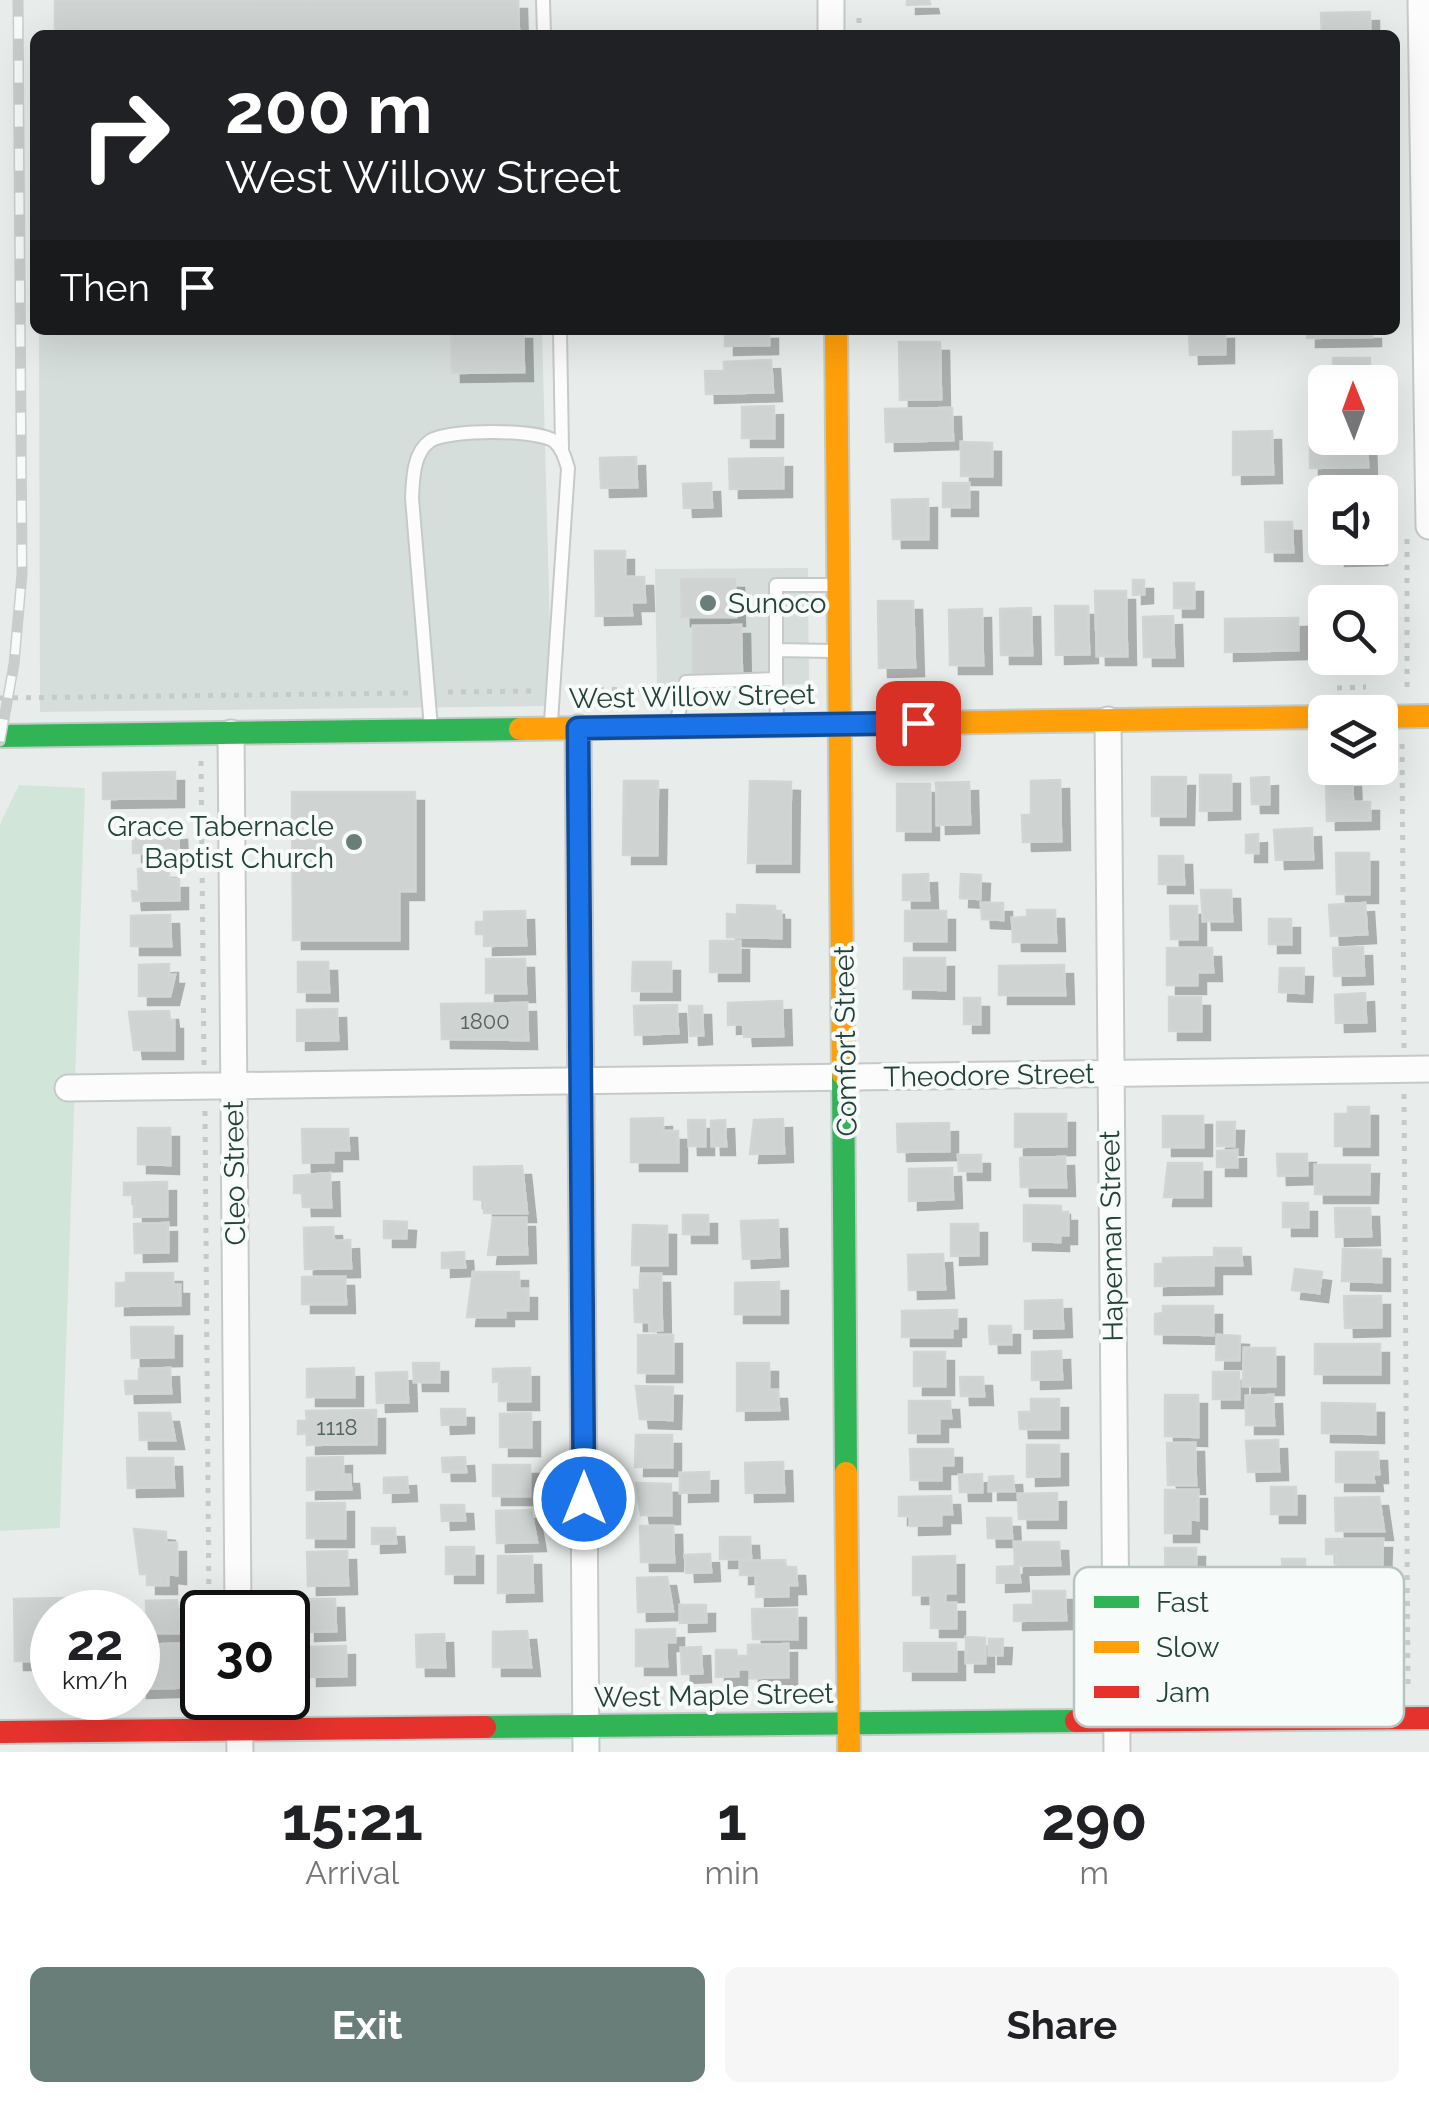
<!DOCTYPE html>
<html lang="en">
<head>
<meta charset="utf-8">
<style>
	:root { --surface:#fff; --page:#f6f6f6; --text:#202124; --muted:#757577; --accent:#697e78 }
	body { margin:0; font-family:Raleway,sans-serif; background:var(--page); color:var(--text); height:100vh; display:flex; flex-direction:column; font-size:38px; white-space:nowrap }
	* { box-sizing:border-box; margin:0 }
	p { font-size:32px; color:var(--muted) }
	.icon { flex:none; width:55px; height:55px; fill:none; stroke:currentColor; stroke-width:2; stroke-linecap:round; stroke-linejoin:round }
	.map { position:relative; height:1752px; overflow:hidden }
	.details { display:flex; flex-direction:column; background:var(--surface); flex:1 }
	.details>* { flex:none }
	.guide { position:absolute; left:30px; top:30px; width:1370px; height:305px; border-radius:15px; box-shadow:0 10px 40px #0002; background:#202124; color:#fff; overflow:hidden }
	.needle { width:65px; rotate:359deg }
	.buttons { position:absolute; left:1308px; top:365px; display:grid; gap:20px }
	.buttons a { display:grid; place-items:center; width:90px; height:90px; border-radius:15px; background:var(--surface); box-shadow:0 10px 40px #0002; font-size:50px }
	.speed { position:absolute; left:30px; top:1590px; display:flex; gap:20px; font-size:50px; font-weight:700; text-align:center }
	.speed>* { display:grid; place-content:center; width:130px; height:130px; border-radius:50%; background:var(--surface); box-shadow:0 10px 40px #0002; line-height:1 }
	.speed small { font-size:25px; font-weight:400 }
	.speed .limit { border:5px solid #111; border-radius:15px; background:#fff; color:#111 }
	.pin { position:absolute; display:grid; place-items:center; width:85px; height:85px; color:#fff; margin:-42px; border-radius:20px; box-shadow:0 5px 15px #0006 }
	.me { position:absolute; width:110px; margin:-55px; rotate:0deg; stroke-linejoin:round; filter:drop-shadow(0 0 8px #0008) }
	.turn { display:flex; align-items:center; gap:35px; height:210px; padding:0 30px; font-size:45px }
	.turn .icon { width:130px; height:130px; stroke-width:2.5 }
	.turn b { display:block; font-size:70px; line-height:85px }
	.then { display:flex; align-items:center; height:95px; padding:0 30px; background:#0003; gap:20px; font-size:38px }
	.eta { display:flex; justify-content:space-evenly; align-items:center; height:170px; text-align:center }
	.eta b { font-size:60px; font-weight:700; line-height:70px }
	.button { display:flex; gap:20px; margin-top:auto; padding:20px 30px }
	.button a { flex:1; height:115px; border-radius:15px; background:var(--accent); color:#fff; font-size:40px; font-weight:700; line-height:115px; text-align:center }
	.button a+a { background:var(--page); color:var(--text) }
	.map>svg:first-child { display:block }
</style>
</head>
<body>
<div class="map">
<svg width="1429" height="1752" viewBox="0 0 1429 1752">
	<defs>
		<filter id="shadow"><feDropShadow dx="9" dy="9" stdDeviation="0" flood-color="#0004"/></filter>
	</defs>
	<rect width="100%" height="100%" fill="#e8edeb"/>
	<path fill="#d6dedb" d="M39,330h503l10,376 -512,6z
		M808,568l1,116 -152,3 -2,-118z"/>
	<path fill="#d1e6d8" d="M19,785l66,3 -25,740 -60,3v-707z"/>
	<path fill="#cfd4d2" stroke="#d1d6d4" stroke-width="2.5" filter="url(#shadow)" d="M518,0l1,35h-464v-34z
		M907,0h22l1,4 -23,1z
		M1370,12v23h-48l-1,-22z
		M451,330h72l1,42 -72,1z
		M725,330h44v15l-44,1z
		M1189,330h36v24l-35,1z
		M1307,330h65v7l-65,1z
		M899,342h41l1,57 -41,1z
		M1333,358h37v24h-37z
		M771,360l2,32 -67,2 -1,-23h19v-9z
		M774,406v32h-32v-31z
		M952,408l1,32 -67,2 -1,-33z
		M1272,431l1,43 -40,1v-43z
		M1310,431h15v7h42l1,29 -58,1z
		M961,442l31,1v33h-31z
		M636,457l1,30 -36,1 -1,-30z
		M783,458v30l-53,1 -1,-30z
		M711,483l1,24 -28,1 -1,-24z
		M943,483h26v24h-26z
		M1377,486v6h-38v-5z
		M928,499v40h-35l-1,-39z
		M1265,522h27l1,30h-27z
		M1336,548h42v8l-42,1z
		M595,551h30v26h19l1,25h-14l1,13 -36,1z
		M681,579h54l1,38h-54z
		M1133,580h11v14l-11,1z
		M1174,583h20v25h-20z
		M1095,591h31l1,65h-30z
		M878,601h35l2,66 -36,1z
		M1055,606h33l1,48 -33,1z
		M1031,608l1,47h-31l-1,-46z
		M982,609l1,56h-33l-1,-55z
		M1380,613h6v35h-6z
		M1173,616l1,41h-30l-1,-40z
		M1298,618v32l-73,2v-33z
		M741,625l1,50 -49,1v-50z
		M175,772v26l-72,1v-26z
		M1200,775h31v35l-31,1z
		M1152,777h34l-1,39h-33z
		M1269,777v27h-17l-1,-26z
		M1352,778l1,24h17v18l-43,1 -1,-42z
		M1060,780l1,61 -38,1 -1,-27h9v-34z
		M624,781h34l-1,74h-34z
		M750,781l41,1 -1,81h-42z
		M969,782l1,42 -33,1 -1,-42z
		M897,784h33v47h-33z
		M292,792h123v99h-16v49h-106z
		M133,823h36v9l9,-1 1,22h-46z
		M1312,828l1,31 -37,1 -2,-30z
		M1258,834v19h-12v-18z
		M1336,853h33v41h-32z
		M1159,856h24l1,28h-25z
		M138,869h31v10h10v21l-46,1 -1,-10 7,1z
		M928,874l1,26h-26v-25z
		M961,874l20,1 -1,24 -20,-1z
		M1201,890h30l1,31h-29z
		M981,903h22v17l-21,-1z
		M1365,903l2,31 -36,2 -2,-31z
		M737,905l38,1v5h6v27l-54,-1v-23l10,1z
		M1170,906h27v33h-26z
		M1027,910h28l1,32h-43l-1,-24 15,-1z
		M525,911l1,34 -42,1v-12h-8v-12h8v-10z
		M905,911h41v30h-41z
		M170,915l1,31h-40v-30z
		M1269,919h22v25h-22z
		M710,941h30v31h-30z
		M1363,947l1,28 -30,1 -1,-28z
		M1167,948h45l1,24h-16v13h-30z
		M904,958h41v32l-41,-1z
		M486,959h39l1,34h-40z
		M298,962h30l1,30h-31z
		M633,962h38v29h-39z
		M169,964v11h6l-5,21h-31v-31z
		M1064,965l1,30h-66v-29z
		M1280,968h24l-1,25 -24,-1z
		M1365,993l1,29 -30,1 -1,-28z
		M1169,997h32v34h-32z
		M964,998h16v26h-16z
		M782,1001l1,35 -39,1 -1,-13 -15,1v-22z
		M527,1003l1,37 -86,-1 -1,-35z
		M677,1005l1,28 -43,2 -1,-29z
		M689,1006h13l1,29 -13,1z
		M337,1009l1,31 -41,1v-31z
		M169,1011l1,9h4v30h-40l-5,-38z
		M1348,1107h21v39h-34v-32h13z
		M1015,1114h51v32l-51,1z
		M1163,1116h40v31h-40z
		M663,1118v13h15v31h-47v-43z
		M783,1119l1,34 -34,1 4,-34z
		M688,1120h17v26h-16z
		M725,1120l1,26h-14l-1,-25z
		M1217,1122h18l-1,24h-17z
		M949,1123v28l-51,1 -1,-28z
		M138,1128h32v37l-32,-1z
		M302,1129h46l1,21h-16v12l-30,1z
		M1237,1150v17h-20v-16z
		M1277,1154h30v21l-29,1z
		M958,1155h23v16h-22z
		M1065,1157l1,30h-45l-1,-29z
		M1168,1163h34v34h-38z
		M1315,1165h55l-1,29h-54z
		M522,1166l5,47h-43v-13l-10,-1v-32z
		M952,1168l1,31 -44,2v-32z
		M330,1173l1,34h-28l-1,-14h-8v-17z
		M167,1182v34l-33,1v-22h-10v-12z
		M1283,1203h25v24h-25z
		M1024,1205l37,1v6h7v23h-8v7l-36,-1z
		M1335,1208h35l1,28 -35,1z
		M683,1215h25v19h-25z
		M493,1218h33l1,36 -39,1z
		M778,1220l1,37 -36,2 -2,-38z
		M384,1221l23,1 -1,16h-22z
		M168,1223v29l-33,1 -1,-29z
		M951,1224h27v31l-27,1z
		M633,1225l34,1v39h-35z
		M333,1227l1,14 16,-1 1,28 -46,1 -1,-41z
		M1214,1248h27l1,17h-28z
		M1343,1249l38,1v32l-39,-1z
		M464,1252l1,15 -23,1v-15z
		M943,1254l2,35 -36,1 -1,-35z
		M1213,1257v28l-58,1v-22h8v-6z
		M1295,1269l27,3 -3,21 -27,-3z
		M473,1272h46v17h9v21h-23v7h-38z
		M126,1273h47v12h7v20l-64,1v-23h10z
		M640,1274h21l1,56 -12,1 -1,-9h-14l-1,-32h6z
		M302,1277h43l1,27h-44z
		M779,1282v32h-44v-31z
		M1344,1296h37v31l-36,1z
		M1062,1300l1,28 -38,1v-28z
		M1163,1306h50v29l-58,-1v-20l8,-1z
		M957,1310v18h-5v9h-50v-26z
		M989,1326h22v18h-21z
		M131,1327h42v30l-41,1z
		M638,1335h35v38h-35z
		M1217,1335l23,1 -1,24h-23z
		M1315,1344h65v30h-65z
		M1244,1348h31v38h-32z
		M1061,1351l1,28 -30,1v-28z
		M914,1352h31v34h-31z
		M413,1363h26v19h-25z
		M737,1363h32v27h9l1,20 -42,1z
		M170,1368l1,25 -45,1 -1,-13h14v-12z
		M354,1368v29h-47v-28z
		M530,1368v33h-31v-20l-6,1v-13z
		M407,1372l1,30 -31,1 -1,-30z
		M1213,1372h26v27h-26z
		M960,1377h23l1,19h-23z
		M636,1386l37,1 -1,33 -32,-1z
		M1165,1395h33v42l-33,-1z
		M1273,1395l1,30h-28v-29z
		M1031,1399h28v30h-39l-1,-17h12z
		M909,1401h41l1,17h-12v15h-30z
		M1322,1403l53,1v30l-53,-1z
		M441,1409h24v15l-23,1z
		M376,1410v34l-69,1v-12l-9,1v-13h9l-1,-10z
		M139,1413h31l5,27h-35z
		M531,1413v34h-31v-33z
		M636,1435h36v32h-37z
		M1278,1440l1,31 -31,1 -2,-31z
		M1167,1443h28l1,42h-28z
		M1027,1445h32v31l-32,1z
		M910,1449h43v16h-12v15h-30z
		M1336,1452h42l1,22h-6l1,8h-38z
		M343,1457v18h7l1,14 -44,1v-32z
		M465,1457l1,15h-23l-1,-14z
		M127,1458h46l1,29 -46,1z
		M783,1462l1,30 -38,1 -1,-30z
		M493,1465h37v31h-37z
		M709,1472v20l-29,1v-20z
		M982,1474v18h-22l-1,-17z
		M1013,1476l1,15h-25v-14z
		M407,1477l1,15 -24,1v-15z
		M636,1483l35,1v31h-30z
		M1271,1487h25v27h-25z
		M1165,1490h33v30l-8,-1v14h-25z
		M1057,1493v26h-38l-1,-25z
		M951,1496l1,18h-11v11l-31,1v-10h-11v-19z
		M1379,1497l5,34h-48l-1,-33z
		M307,1503h38v35h-38z
		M441,1505h23l1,15 -23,1z
		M531,1510l6,32 -40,1 -1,-32z
		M987,1518h24l1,20h-24z
		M640,1526h33l1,36h-33z
		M372,1528h23l1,15 -24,1z
		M134,1529l32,3v11h11v32l-9,-1v11h-21v-11h-7z
		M720,1537h30l1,22h-31z
		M1326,1539h57l-1,29h-46v-14h-10z
		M1014,1542h45l1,23 -45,1z
		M446,1547h28v27h-28z
		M1165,1548h31v33h-30z
		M347,1551l1,34 -40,1 -1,-34z
		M710,1554l1,18 -25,1 -1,-18z
		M498,1556h34l1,36 -35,1z
		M955,1556v37h-10v10h11v25h-25v-33h-18v-38z
		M1282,1559h23v16l-22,1z
		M785,1560l1,7h10l1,18h-9v11l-32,1v-22h-16v-14z
		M1019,1566l1,16 -23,1v-16z
		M667,1577l6,34 -35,1 -1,-34z
		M1033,1591h32l1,29 -52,1v-16h19z
		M65,1598v14h-13v49h-37l-1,-62z
		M306,1599h29l1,32 -30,1z
		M177,1600l4,33h-34l-1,-32z
		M680,1605h26v17l-26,1z
		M752,1609h45v30h-44z
		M675,1629v13h-9l1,24h-31v-36z
		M527,1631l4,36h-38v-35z
		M444,1634l1,33h-28l-1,-32z
		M966,1637l19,1v25h-19z
		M989,1639h14l-1,16h-13z
		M199,1643l2,44 -63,2v-44z
		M904,1643h52v28h-52z
		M788,1644v33l-38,1v-9h-12v7l-22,1v-27h20l1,6h11v-11z
		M346,1646v30l-38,1v-30z
		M701,1647l1,26 -20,1 -1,-26z"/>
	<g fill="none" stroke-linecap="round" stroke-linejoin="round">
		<g stroke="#c5cac8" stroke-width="16">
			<path id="lane" d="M543,0l1,35
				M560,330l2,119
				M776,650l57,1
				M776,679l1,43
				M676,724l10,-42 90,-3v-94h57
				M431,728l-19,-230c1,-19 1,-45 18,-57 18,-12 108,-12 124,0 8,7 11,17 14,27l-17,254"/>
		</g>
		<g stroke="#c5cac8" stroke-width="29">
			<path id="street" d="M831,0v35
				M1421,0l8,526
				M1108,720l9,1032
				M578,728l8,1024
				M231,733l7,879
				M68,1088l1361,-19
				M239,1698l1,54"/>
		</g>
		<g stroke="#c3cbc8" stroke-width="26">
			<path id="fast" d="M0,736l520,-7
				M843,1074l3,399
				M485,1727l591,-6"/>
		</g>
		<g stroke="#c3cbc8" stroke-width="26">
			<path id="slow" d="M836,330l7,744
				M1380,717l49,-1
				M520,729l805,-12
				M846,1473l3,279"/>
		</g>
		<g stroke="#c3cbc8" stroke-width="26">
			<path id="jam" d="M1076,1721l353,-3
				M0,1732l485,-5"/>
		</g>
		<path stroke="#c3ccca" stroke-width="5" stroke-dasharray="5 8" stroke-linecap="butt" d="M859,18v17
			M1407,539v148
			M1337,688l29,-1
			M573,690l94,-1
			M448,692l89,-1
			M0,698l412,-5
			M1402,744l2,304
			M201,761l3,304
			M1404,1094l4,594
			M205,1111l4,501"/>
		<use href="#lane" stroke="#fcfcfc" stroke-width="12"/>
		<use href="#street" stroke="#fcfcfc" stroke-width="25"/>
		<use href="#fast" stroke="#30b455" stroke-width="22"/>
		<use href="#slow" stroke="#ff9f0a" stroke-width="22"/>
		<use href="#jam" stroke="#e5322d" stroke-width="22"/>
		<g stroke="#c9cdcc" stroke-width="11">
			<path id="rail" d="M0,741l14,-77 8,-90 -4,-574"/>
		</g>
		<use href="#rail" stroke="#f7fbf9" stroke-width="8" stroke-dasharray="22" stroke-linecap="butt"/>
	</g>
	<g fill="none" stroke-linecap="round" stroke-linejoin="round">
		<g stroke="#114b97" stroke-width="25">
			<path id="route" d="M584,1499l-6,-771 340,-5"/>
		</g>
		<use href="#route" stroke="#1a73e8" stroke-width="18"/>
	</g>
	<g fill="#697e78" stroke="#f7fbf9" stroke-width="4">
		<circle cx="708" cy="603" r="10"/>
		<circle cx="354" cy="842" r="10"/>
	</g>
	<g text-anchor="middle" stroke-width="8" stroke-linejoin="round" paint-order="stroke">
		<g font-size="22" fill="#506761">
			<text x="485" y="1029">1800</text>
			<text x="337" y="1435">1118</text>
		</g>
		<g font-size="28" fill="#24423a" stroke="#f7fbf9" text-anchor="start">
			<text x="728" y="613">Sunoco</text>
			<text x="334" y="836" text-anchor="end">Grace Tabernacle<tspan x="334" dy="32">Baptist Church</tspan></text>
		</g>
		<g font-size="28" fill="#24423a" stroke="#f7fbf9">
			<text transform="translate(692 696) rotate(-1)" y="10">West Willow Street</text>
			<text transform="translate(845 1041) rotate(-91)" y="10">Comfort Street</text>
			<text transform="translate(989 1075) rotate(-1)" y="10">Theodore Street</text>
			<text transform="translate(234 1173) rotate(-91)" y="10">Cleo Street</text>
			<text transform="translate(1111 1236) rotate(-91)" y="10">Hapeman Street</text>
			<text transform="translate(714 1695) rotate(-1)" y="10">West Maple Street</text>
		</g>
	</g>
	<rect x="1074" y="1567" width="330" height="160" rx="15" fill="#f7fbf9" stroke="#b8c4c0" stroke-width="2.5"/>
	<rect x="1094" y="1596" width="45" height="12" fill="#30b455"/>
	<rect x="1094" y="1641" width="45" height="12" fill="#ff9f0a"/>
	<rect x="1094" y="1686" width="45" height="12" fill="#e5322d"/>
	<g font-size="28" fill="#24423a">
		<text x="1156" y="1612">Fast</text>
		<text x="1156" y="1657">Slow</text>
		<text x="1156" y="1702">Jam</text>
	</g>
</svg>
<div class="buttons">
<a><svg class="needle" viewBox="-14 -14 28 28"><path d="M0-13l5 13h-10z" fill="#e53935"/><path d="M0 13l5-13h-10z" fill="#757577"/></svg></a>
<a><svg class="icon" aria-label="sound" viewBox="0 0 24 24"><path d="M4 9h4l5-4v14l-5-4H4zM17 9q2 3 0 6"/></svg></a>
<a><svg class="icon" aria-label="search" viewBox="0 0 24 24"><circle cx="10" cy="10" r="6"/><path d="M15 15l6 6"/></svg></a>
<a><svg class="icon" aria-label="layers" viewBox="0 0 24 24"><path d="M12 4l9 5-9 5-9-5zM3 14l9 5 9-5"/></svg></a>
</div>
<div class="speed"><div>22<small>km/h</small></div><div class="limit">30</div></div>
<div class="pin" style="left:918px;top:723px;background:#d93025"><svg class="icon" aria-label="arrive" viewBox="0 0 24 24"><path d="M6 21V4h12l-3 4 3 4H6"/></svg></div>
<svg class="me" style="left:584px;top:1499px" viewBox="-20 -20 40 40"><circle r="17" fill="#1a73e8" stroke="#fff" stroke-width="3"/><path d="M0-11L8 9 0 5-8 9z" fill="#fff"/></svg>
<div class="guide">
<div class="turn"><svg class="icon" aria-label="right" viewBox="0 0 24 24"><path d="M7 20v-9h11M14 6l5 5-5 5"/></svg><div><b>200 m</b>West Willow Street</div></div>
<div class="then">Then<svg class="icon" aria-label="arrive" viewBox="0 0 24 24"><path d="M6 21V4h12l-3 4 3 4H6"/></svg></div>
</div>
</div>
<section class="details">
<div class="eta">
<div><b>15:21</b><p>Arrival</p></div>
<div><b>1</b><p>min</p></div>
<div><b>290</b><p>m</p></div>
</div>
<div class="button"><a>Exit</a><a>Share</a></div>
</section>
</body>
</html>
